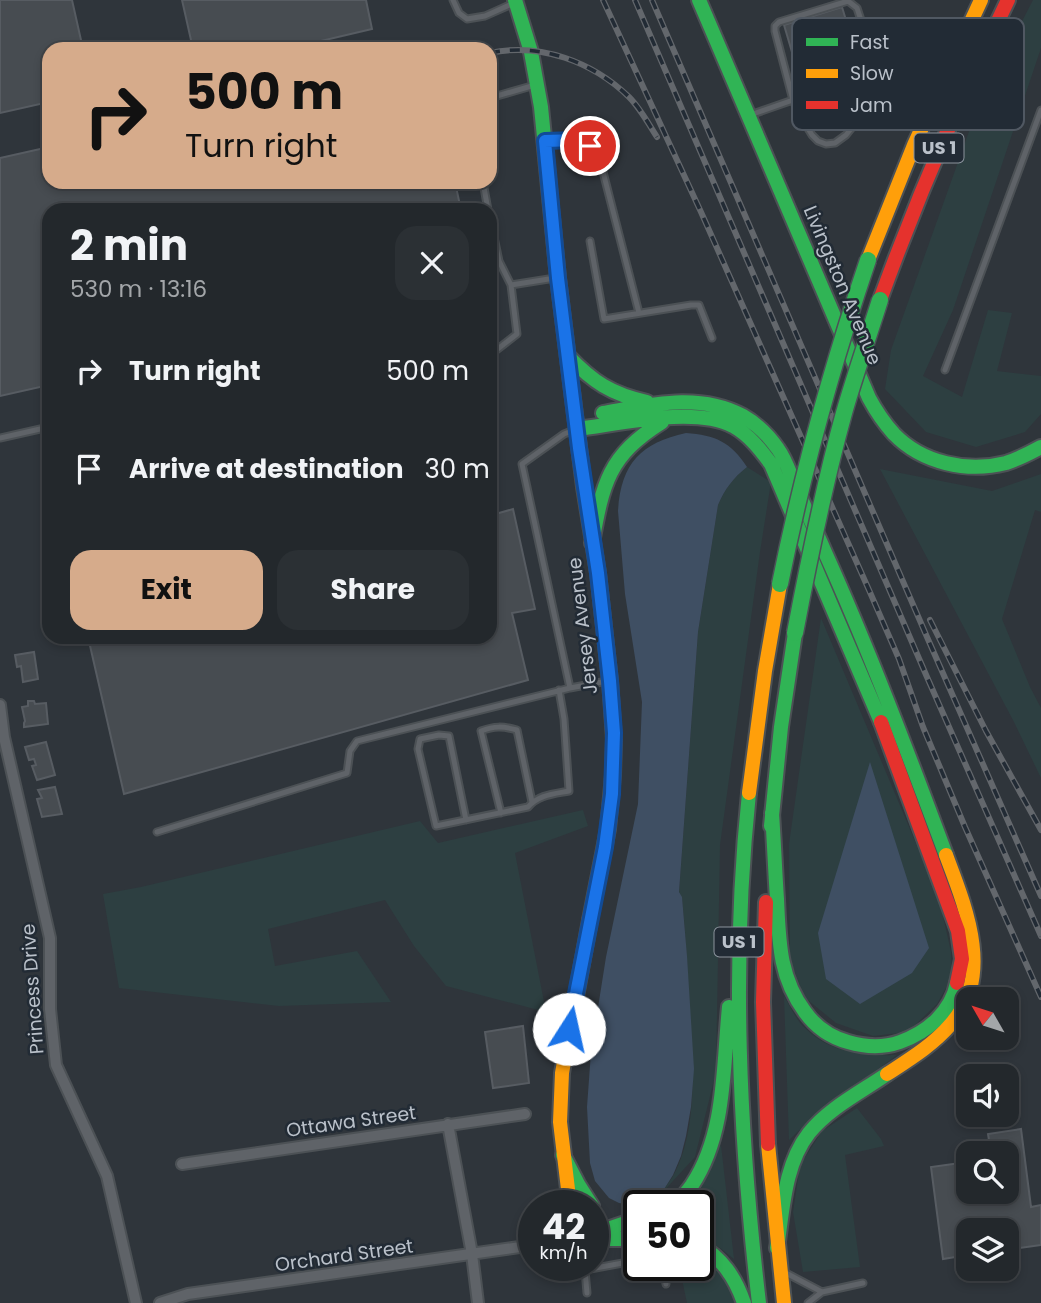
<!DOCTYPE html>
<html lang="en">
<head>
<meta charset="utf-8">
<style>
	:root { --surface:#23282c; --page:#2b3034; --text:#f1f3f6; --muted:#a3a6a9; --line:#404448; --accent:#d6ab8b }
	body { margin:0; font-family:Poppins,sans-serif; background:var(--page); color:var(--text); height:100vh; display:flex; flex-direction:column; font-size:26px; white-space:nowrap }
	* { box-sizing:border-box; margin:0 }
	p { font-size:23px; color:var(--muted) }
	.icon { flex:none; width:38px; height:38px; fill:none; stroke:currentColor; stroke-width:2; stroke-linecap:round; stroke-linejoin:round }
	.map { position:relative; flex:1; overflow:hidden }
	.panel { position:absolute; left:42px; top:203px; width:455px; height:441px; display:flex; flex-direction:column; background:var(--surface); border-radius:21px; box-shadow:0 4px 10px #0003,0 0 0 2px var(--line) }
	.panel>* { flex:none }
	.hud { position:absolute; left:42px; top:42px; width:455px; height:147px; border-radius:21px; box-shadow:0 4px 10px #0003,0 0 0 2px var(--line); background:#d6ab8b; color:#111; overflow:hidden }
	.needle { width:46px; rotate:309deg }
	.buttons { position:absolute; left:956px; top:987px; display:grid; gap:14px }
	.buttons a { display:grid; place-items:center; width:63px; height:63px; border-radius:14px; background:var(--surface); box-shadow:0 4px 10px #0003,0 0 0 2px var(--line); font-size:35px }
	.speed { position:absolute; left:518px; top:1190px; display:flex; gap:14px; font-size:35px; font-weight:700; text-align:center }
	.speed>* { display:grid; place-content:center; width:91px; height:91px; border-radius:50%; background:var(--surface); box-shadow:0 4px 10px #0003,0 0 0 2px var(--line); line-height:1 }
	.speed small { font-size:18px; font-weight:400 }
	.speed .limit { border:4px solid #111; border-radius:10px; background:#fff; color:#111 }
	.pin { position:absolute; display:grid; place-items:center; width:60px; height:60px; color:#fff; margin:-30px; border:4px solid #fff; border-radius:50%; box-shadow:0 2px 7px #0007 }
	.me { position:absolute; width:77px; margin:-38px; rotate:10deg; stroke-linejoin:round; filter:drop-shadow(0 0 5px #0008) }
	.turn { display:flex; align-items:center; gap:24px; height:147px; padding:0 28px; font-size:32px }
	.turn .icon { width:91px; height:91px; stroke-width:2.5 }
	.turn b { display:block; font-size:49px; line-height:60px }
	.round { display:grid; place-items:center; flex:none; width:74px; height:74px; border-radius:21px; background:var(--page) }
	.headline { display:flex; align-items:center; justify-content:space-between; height:119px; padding:0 28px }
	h1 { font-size:42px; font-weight:700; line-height:52px }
	.button { display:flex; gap:14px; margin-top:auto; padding:14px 28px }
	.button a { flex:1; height:80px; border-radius:21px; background:var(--accent); color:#111; font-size:28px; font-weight:700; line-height:80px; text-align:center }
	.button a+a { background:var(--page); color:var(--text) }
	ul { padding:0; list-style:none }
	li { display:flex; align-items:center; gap:21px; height:98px; padding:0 28px }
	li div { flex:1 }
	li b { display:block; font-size:26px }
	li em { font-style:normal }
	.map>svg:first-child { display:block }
</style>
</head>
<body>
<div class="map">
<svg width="1041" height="1303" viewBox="0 0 1041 1303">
	<rect width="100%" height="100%" fill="#2f353b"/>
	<path fill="#2d3f41" d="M1033,0h8v48l-88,262 -30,66 39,21 26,-87 24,3 -15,58 44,5v38l-16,18 -49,15 -50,-15 -41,-43 6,-39 86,-241z
		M747,467l24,15 -11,70 -40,293 -4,227 -21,85 -34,37c4,-6 8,-12 12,-18 25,-46 20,-109 17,-160 -2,-39 -4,-79 -8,-118l-3,-6 19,-260 20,-127c7,-16 15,-27 29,-38z
		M880,469l112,22 49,-17v38l-6,-2 -33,109 28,68 11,21v70l-27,-56z
		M821,618l118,280 12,54 1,25 -15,27 -29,28 -35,4 -37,-13 -32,-26 -14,-38 -1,-115z
		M583,810l5,16 -73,27 31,159 -100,-26 -32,-40 -29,-46 -117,29 7,37 82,-15 34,51 -112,4 -160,-18 -16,-94 38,-7 279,-66 18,22z
		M784,996c6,10 12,24 21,32 25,25 59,28 92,27l-88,66 -20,19z
		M857,1108l24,31 3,7 -39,9 15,112 -57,5 -10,-60 7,-47 22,-34z
		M721,1145l13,114 -14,-11 -22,-11v-31h-12l15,-18z
		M698,1255l9,3 27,33 2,12h-49l-8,-38h19z"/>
	<path fill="#3f4f63" d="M686,433c29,2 45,9 61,34 -14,11 -22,22 -29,38l-20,127 -19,260 3,5 5,59 7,113 -3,38 -5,29 -5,20 -8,19 -12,19 -14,8 -13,3 -15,-2 -10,-5 -14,-17 -5,-18 -3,-56 4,-55 15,-95 32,-153 4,-102 -17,-108 -7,-83c3,-48 23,-68 68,-78z
		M870,762l59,186 -17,25 -52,31 -34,-25 -8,-46z"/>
	<path fill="#474c51" stroke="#575c62" stroke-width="2" d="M0,0h72l11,49h-34v53l-49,11z
		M182,0h184l6,29 -85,20h-94z
		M842,7l25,82 -23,7 7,23 -36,11 -31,-105z
		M49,147v35h406l6,28h-412v175l-49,11v-238z
		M490,508l2,7 21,-6 22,100 -23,4 16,67 -404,114 -36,-157h402z
		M34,652l4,27 -15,3 -2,-16 -4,1 -2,-12z
		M28,701h6l1,3 11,-1 2,21 -24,3v-4l1,-2 -3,-14 6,-1z
		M46,742l9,33 -18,5 -5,-14 4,-1 -2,-6 -5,1 -4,-13z
		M55,787l7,27 -20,3 -5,-18 5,-1 -4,-8z
		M523,1026l6,57 -36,5 -8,-56z
		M1021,1129l10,78 10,-2v40l-35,5v-20h-38v25l-25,4 -12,-92 37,-5v30h38v-39h-15l-3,-19z"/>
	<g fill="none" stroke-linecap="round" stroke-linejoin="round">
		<g stroke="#4c5155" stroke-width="9">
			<path id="lane" d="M453,0l6,13 8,6 18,-3 29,-13
				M848,1l9,7 19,58v16l-22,43 -8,10 -11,8 -9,1 -8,-3 -6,-6 -13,-21 -6,-14 -18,-69v-5l4,-4z
				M490,98l45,-13
				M750,115l43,-15
				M545,141c25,-1 36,-4 54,15l40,157
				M483,182l5,28
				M490,218l9,43 12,24
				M590,241l14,78 87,-14h8l13,33
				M490,355l27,-21 -6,-49 44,-7
				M945,370l96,-260
				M0,438l49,-11
				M570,688l37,-7
				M501,813l-20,-82c13,-5 22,-5 36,-1l15,72
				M466,820l-17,-84 -10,-1 -19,4 -2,10 18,77 92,-19c10,-12 25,-13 41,-16l-5,-72 -5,-29
				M157,832l190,-59 3,-22 7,-10 213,-53 -48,-224 42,-30 10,-4
				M663,1265l3,19
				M784,1272l38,20
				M587,1293l-2,-23 54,-10
				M808,1303l14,-11 41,-9"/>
		</g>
		<g stroke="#4c5155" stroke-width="14">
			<path id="street" d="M0,705l4,32 46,201v71l6,56 51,111 29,127
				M448,1124l24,130 6,49
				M182,1164l343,-50
				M160,1303l28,-9 346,-49"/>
		</g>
		<g stroke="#4c5155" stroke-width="18">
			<path id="fast" d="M515,0l16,52 10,55 17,171 26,209 14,86 12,108 4,58
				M699,0l170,398c7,13 15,25 25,36 28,29 73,39 112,29 12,-4 24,-10 35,-16
				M568,356c25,26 43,38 79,46
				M603,413c46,-8 96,-21 140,3 14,8 26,20 35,33 8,11 12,25 18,38 9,21 19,42 28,63 45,100 84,203 122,305
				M577,429c42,-5 118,-23 156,-3 16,9 27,23 38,38l110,258
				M592,543c11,-60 16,-87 70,-121
				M749,793c-18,170 -10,340 10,510
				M772,813c2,29 3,57 5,86 2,42 2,78 28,113 10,14 25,25 43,30 17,5 35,6 52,0 28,-10 51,-30 57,-59
				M771,826l10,-99 14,-94
				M563,1155l15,29 14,22
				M675,1206c6,-7 12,-14 17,-21 34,-51 31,-119 37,-178
				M593,1234l29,-10 17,-2
				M594,1239h32l13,-2
				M698,1244c24,14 37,33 46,59
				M777,1248c6,-38 7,-83 32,-115 20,-25 52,-41 78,-59"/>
		</g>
		<g stroke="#4c5155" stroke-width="18">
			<path id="slow" d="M868,260l46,-115 67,-145
				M749,793l16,-122 15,-87
				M887,1074c23,-15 46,-29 64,-50 43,-48 15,-116 -5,-169
				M768,1144l16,159
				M570,1206l-10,-84 2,-49 28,-153"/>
		</g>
		<g stroke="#4c5155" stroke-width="18">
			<path id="jam" d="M880,300c37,-102 80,-202 128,-300
				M881,722l77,209 4,28 -5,24
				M766,902l-3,100 5,142
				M590,920l18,-91 5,-54 1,-36"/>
		</g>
		<use href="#lane" stroke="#5f6368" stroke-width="5"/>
		<use href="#street" stroke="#5f6368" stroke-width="10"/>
		<use href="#fast" stroke="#30b455" stroke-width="14"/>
		<use href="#slow" stroke="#ff9f0a" stroke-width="14"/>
		<use href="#jam" stroke="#e5322d" stroke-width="14"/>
		<g stroke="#63676c" stroke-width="6">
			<path id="rail" d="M603,0l98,212 168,378 30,69 24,68 42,100 76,170
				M635,0l292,677 114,259
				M652,0l275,637 114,259
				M490,53c50,-11 103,9 139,44 11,11 19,26 28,40
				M930,620l56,111 55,99"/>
		</g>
		<use href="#rail" stroke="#222b35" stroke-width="3.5" stroke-dasharray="10" stroke-linecap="butt"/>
		<g stroke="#4b5157" stroke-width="19" stroke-linecap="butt">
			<path id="fast-bridge" d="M780,584c22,-110 52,-218 88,-324
				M795,633c14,-74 29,-148 49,-220 11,-38 24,-75 36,-113"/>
		</g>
		<use href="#fast-bridge" stroke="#30b455" stroke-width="16"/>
	</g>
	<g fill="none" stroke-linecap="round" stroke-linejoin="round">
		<g stroke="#114b97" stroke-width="18">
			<path id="route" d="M569,1029l36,-182 7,-53 2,-61 -4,-52 -12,-108 -19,-125 -21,-170 -13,-137 32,-1 13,6"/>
		</g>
		<use href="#route" stroke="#1a73e8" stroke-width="12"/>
	</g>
	<g text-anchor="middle" stroke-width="5" stroke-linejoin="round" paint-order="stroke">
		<g fill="#222b35" stroke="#8c949d" stroke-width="2">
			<rect x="914.5" y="133.5" width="49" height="29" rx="5"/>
			<rect x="714.5" y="927.5" width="49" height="29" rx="5"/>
		</g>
		<g font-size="18" font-weight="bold" fill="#bac1ca">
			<text x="939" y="154">US 1</text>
			<text x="739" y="948">US 1</text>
		</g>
		<g font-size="19" fill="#bac1ca" stroke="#222b35">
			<text transform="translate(843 285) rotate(67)" y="7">Livingston Avenue</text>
			<text transform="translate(582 626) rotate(-97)" y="7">Jersey Avenue</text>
			<text transform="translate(32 989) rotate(-94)" y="7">Princess Drive</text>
			<text transform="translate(351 1121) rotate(-8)" y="7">Ottawa Street</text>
			<text transform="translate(344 1255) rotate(-8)" y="7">Orchard Street</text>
		</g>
	</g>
	<rect x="792" y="18" width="232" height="112" rx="10" fill="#222b35" stroke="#505862" stroke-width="2"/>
	<rect x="806" y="38" width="32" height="8" fill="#30b455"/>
	<rect x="806" y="69" width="32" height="9" fill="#ff9f0a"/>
	<rect x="806" y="101" width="32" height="8" fill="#e5322d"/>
	<g font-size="19" fill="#bac1ca">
		<text x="850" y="49">Fast</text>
		<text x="850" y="80">Slow</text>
		<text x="850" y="112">Jam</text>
	</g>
</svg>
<div class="buttons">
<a><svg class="needle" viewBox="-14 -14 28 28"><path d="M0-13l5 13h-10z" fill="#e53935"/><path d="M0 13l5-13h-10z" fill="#a3a6a9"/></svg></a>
<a><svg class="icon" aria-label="sound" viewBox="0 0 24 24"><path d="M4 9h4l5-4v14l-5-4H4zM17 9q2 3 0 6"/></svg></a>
<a><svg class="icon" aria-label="search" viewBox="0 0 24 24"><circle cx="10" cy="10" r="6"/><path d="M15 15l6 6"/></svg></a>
<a><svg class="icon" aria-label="layers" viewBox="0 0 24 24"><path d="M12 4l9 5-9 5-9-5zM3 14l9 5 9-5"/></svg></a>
</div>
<div class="speed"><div>42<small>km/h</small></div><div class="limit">50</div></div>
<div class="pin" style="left:590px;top:146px;background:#d93025"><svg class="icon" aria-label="arrive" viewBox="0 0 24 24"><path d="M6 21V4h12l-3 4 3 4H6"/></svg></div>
<svg class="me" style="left:569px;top:1029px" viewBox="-20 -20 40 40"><circle r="19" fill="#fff"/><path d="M0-13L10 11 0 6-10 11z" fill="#1a73e8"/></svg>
<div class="hud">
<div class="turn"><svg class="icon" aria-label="right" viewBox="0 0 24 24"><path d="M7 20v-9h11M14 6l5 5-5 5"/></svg><div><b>500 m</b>Turn right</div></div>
</div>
<section class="panel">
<div class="headline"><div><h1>2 min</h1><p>530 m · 13:16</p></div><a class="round"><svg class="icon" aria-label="close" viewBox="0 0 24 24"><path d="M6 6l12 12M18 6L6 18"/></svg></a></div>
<ul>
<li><svg class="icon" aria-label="right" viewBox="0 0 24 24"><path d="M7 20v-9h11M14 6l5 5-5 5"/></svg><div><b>Turn right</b></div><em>500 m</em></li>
<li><svg class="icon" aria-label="arrive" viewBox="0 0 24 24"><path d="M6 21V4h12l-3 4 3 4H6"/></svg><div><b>Arrive at destination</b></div><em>30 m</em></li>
</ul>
<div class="button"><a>Exit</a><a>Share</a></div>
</section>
</div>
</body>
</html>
